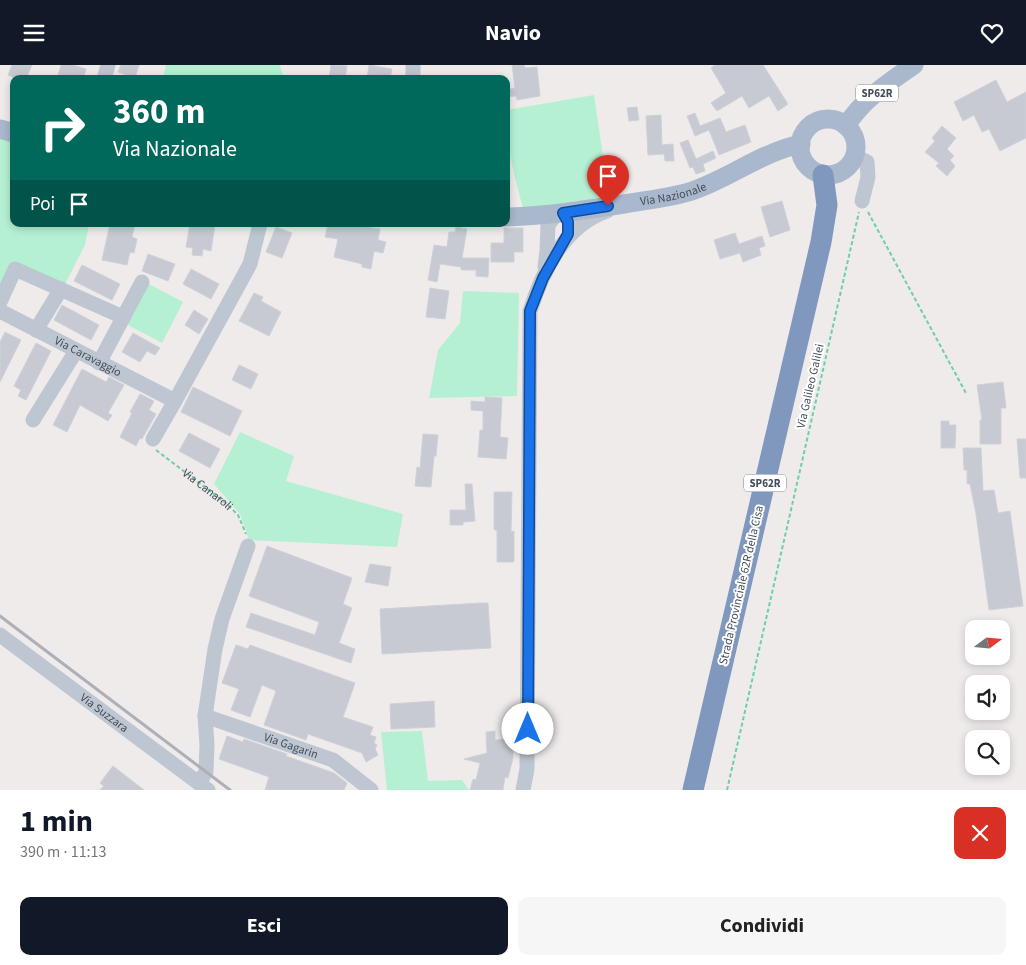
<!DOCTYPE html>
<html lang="it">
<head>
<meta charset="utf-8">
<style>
	:root { --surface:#fff; --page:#f6f6f6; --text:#222; --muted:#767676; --accent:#111827 }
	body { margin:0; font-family:"Source Sans 3",sans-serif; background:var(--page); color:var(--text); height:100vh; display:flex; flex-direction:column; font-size:19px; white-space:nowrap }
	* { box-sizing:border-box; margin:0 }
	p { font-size:16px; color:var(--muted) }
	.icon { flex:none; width:28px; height:28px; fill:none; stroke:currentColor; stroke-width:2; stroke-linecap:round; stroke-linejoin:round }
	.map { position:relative; height:725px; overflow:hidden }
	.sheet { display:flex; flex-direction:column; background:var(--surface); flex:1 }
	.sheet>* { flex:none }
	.guide { position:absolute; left:10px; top:10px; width:500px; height:152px; border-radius:10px; box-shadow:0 2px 8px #0003; background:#00695c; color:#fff; overflow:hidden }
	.needle { width:32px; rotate:74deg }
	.fabs { position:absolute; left:965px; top:555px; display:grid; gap:10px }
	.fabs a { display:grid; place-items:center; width:45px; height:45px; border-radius:10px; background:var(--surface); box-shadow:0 2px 8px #0003; font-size:25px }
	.pin { position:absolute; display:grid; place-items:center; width:42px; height:42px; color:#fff; margin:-51px -21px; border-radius:50% 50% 50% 0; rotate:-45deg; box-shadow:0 0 5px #0007 }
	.pin .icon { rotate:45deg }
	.me { position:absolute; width:55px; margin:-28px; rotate:0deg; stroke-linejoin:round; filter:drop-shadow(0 0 4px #0008) }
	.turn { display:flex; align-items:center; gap:18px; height:105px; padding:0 20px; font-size:22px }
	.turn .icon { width:65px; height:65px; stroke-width:2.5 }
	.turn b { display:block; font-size:35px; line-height:42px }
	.then { display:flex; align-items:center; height:48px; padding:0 20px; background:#0003; gap:10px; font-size:19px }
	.round { display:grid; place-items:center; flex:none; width:52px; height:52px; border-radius:10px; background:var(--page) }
	.head { display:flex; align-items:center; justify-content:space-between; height:85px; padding:0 20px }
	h1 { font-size:30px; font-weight:700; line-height:38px; color:var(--accent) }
	.action { display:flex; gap:10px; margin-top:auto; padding:10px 20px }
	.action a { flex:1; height:58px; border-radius:10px; background:var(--accent); color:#fff; font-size:20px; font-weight:700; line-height:58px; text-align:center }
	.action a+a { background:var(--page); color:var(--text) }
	header { display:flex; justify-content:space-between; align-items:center; height:65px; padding:0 20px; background:var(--accent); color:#fff; font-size:22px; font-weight:700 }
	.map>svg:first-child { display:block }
</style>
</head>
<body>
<header><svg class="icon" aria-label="menu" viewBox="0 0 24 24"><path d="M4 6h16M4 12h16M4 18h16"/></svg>Navio<svg class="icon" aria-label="heart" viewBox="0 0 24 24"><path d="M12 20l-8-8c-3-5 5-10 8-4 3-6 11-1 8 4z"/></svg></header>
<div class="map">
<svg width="1026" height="725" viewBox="0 0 1026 725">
	<rect width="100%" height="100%" fill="#efebeb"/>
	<path fill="#b6f0d2" d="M166,0h114l4,14h-121z
		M594,30l16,109 -85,11c-10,-35 -19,-69 -19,-105z
		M0,72l14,4v83h75l-4,21 -22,43 -50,-22 -13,30z
		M147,218l36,19 -21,41 -36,-19z
		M463,226l56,2 -2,103 -88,2 9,-48 22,-27z
		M240,367l54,24 -8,25 117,33 -6,33 -148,-7 -9,-26 -26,-30z
		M422,666l6,50 34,-1 7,10h-82l-6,-58z"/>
	<path fill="#c7cad2" stroke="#cfd1d8" d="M12,0h20l-6,14h-9l-9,-4z
		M61,0h12l13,4 -3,10h-26z
		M121,0h18l-4,13 -17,-6z
		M331,0l16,1 -2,13h-16z
		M369,0l23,4 -2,10h-23z
		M512,0h12l1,3 12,-1 3,29 -23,4 -1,-4 -10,1v-7l9,-2z
		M715,0h48l25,39 -10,7 -9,-15 -20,12 -7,-12 -25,15 -6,-8 15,-10 -15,-25z
		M996,15l11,22 19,-10v46l-26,13 -11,-22 -7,3 -8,-17 -11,6 -9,-19z
		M637,42l2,13 -10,1 -2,-13z
		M695,48l5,13 20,-8 6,14 19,-7 6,17 -32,13 -10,-25 -14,6 -8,-20z
		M661,50l1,30 11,-1 1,17h-9l-1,-7 -16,1 -2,-39z
		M942,61l14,12 -9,11 7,7 -4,4 5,6 -8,10 -11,-10 3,-3 -14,-11 10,-11 -3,-3z
		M688,75l8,19 17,-8 3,7 -13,6 2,7 -9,3 -3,-7 -3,1 -10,-25z
		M782,136l8,29 -20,7 -9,-30z
		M110,159h25l-3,13 5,2 -3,14 -4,-1 -3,13 -25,-5z
		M190,159l25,1 -4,26 -8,-2 -1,7 -10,-1 1,-7 -7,-1z
		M328,159h14l38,5 -2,11 8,2 -3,11 -9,-2 -3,18 -9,-2v-3l-28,-7 4,-18 -13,-2z
		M276,162l16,6 -10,25 -16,-6z
		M456,162l11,2 -5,29h27l-1,19 -12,-1v-6h-15v-3l-21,-3 -3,18 -9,-2 6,-35 13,2 2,-15h6z
		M504,163h19v24h-9v10h-23v-19h13z
		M735,168l4,11 23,-8 3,10 -6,2 2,7 -18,7 -3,-9 -20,6 -6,-19z
		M148,189l27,10 -7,17 -26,-10z
		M82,200l38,19 -8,16 -38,-19z
		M191,204l28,15 -8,15 -28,-15z
		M430,223l19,3 -4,28 -19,-2z
		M254,228l9,4 -2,4 20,11 -12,24 -30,-15z
		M62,240l37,20 -8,15 -37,-20z
		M194,245l14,9 -9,15 -14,-9z
		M5,267l16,8 -21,42v-40z
		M133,268l27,15 -5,7 -8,-4 -7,11 -18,-10z
		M36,278l15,8 -25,49 -8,-4 3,-6 -7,-4z
		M239,300l19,9 -7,15 -19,-9z
		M82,304l24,13 3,-5 15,8 -16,28 4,2 -4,6 -28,-16 -13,27 -14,-7z
		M1003,317l3,26h-5v36h-21v-24h2l-5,-35z
		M193,322l49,24 -12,25 -49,-24z
		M140,329l14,7 -5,9 7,4 -14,25 -2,-1 -4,8 -16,-9 12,-24 -2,-1z
		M485,332l17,1 -2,39 8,1 -2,21 -28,-2 2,-27h3v-19l-12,-1v-9l14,1z
		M941,356h8v4h7l-1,23h-14z
		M189,368l31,16 -10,19 -31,-17z
		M423,369l15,1 -2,21h-2l-3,31 -16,-1 2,-19 3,1z
		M1017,374h9v39h-6z
		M963,383h18l2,43 11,-1 4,23 12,-2 13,95 -34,4 -13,-96 -6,-30h-3v-14h-3z
		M465,419h7l3,37 -12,1v3h-13v-15h16z
		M494,427h18l-1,40 3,-1v31h-17v-32h-3z
		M267,481l85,32 -9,26 9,4 -13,35 16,6 -4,14 -105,-36 5,-14 64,22 4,-13 -70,-26z
		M370,499l21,3 -3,19 -23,-4z
		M480,538h8l3,45 -109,6 -2,-45z
		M236,580l12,4 2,-4 105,38 -12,34 30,10 -3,8 6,2 -2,6 3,2 -2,4 3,6 -12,7 -4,-9 -54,-19 -2,6 -42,-15 12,-34 -14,-6 -12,32 -19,-7 8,-21 -17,-6z
		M434,636l1,26 -44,2 -1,-25z
		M495,666v9l18,-1v19l-5,20 -3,-1 -2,13h-33l3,-11 3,1 4,-17 -16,-4 23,-6 -1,-21z
		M227,671l16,6 1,-3 43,15 -1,2 48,17 13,10 -3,7h-79l4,-13 -50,-18z
		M113,701l31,24h-44l4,-4 -4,-3z"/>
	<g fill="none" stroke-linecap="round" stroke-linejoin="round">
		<g stroke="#6dcfa8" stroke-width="2" stroke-dasharray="4 2.5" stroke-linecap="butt">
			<path d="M868,147l99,183"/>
			<path id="s1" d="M156,385l71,54 11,11 8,19"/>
			<path d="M727,725l132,-578"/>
		</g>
		<g stroke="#bec6d2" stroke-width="15">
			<path d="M413,0v14"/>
			<path d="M104,14l4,-14"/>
			<path d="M855,91l12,6 1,15 -6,24"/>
			<path d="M545,202l2,-16 1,-26 9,-12"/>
			<path d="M0,237l15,-33 108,48"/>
			<path id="s2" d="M0,246l175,90"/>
			<path d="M36,265l25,-41"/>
			<path d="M99,298l43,-81"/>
			<path d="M33,355l43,-69"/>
			<path d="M153,374l22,-38 75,-137 10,-40"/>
			<path id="s3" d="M0,570l208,155"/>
			<path id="s4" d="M205,651l128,44 38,30"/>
			<path d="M199,718l7,-11 1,-27 -2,-29 10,-67 7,-30 26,-73"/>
			<path d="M523,725l4,-21 3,-458c13,-41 34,-85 77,-100"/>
		</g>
		<g stroke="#a9b8cd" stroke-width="19">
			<circle cx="828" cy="82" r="28"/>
			<path d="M846,61c16,-26 43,-44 68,-61"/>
			<path d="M0,64l14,4"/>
			<path id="s5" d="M506,152c40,-1 79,-7 118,-13 23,-4 46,-6 68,-13 38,-13 70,-39 109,-47"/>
		</g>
		<path stroke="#8098be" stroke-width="21" d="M693,725l128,-548 6,-37 -4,-30"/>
		<path stroke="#adb0b7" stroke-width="3" d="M0,551l230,174"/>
	</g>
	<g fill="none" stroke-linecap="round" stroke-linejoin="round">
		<g stroke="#114b97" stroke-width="12">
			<path id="route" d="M528,664l2,-418 13,-33 25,-44v-12l-5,-9 45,-7"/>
		</g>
		<use href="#route" stroke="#1a73e8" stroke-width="9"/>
	</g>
	<g text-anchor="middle" stroke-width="4" stroke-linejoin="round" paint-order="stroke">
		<g fill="#fff" stroke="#7b828b" stroke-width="1">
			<rect x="856" y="19.5" width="42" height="17" rx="4"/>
			<rect x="744" y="409.5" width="42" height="17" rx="4"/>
		</g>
		<g font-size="11" font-weight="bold" fill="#434d59">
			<text x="877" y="32">SP62R</text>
			<text x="765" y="422">SP62R</text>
		</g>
		<g font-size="12" fill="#434d59" stroke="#fff">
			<text dy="4" stroke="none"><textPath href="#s5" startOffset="169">Via Nazionale</textPath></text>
			<text dy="4" stroke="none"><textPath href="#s2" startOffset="99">Via Caravaggio</textPath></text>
			<text transform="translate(810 321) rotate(-77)" y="4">Via Galileo Galilei</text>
			<text dy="4" stroke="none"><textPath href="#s1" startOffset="65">Via Canaroli</textPath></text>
			<text transform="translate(741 520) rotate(-77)" y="4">Strada Provinciale 62R della Cisa</text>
			<text dy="4" stroke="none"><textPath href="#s3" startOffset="130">Via Suzzara</textPath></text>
			<text dy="4" stroke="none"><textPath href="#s4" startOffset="91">Via Gagarin</textPath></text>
		</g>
	</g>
</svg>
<div class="fabs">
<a><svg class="needle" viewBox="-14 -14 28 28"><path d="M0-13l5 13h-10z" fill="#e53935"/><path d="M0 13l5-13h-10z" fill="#767676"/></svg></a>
<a><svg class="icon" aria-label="sound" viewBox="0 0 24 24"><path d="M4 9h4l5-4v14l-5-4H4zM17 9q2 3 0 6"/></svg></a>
<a><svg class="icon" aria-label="search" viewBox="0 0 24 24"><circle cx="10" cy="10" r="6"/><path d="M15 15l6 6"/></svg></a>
</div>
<div class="pin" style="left:608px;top:141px;background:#d93025"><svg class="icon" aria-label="arrive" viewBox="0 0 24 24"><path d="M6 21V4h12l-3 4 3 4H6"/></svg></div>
<svg class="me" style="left:528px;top:664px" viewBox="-20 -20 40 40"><circle r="19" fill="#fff"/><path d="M0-13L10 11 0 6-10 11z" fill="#1a73e8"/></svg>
<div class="guide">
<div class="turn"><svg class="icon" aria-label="right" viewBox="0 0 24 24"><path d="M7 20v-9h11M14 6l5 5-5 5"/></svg><div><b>360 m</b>Via Nazionale</div></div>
<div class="then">Poi<svg class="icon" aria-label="arrive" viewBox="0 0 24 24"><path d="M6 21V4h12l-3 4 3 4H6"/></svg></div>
</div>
</div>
<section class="sheet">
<div class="head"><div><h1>1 min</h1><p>390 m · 11:13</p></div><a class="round" style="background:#d93025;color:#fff"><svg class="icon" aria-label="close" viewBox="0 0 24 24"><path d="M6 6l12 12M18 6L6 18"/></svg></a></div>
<div class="action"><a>Esci</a><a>Condividi</a></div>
</section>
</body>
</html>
